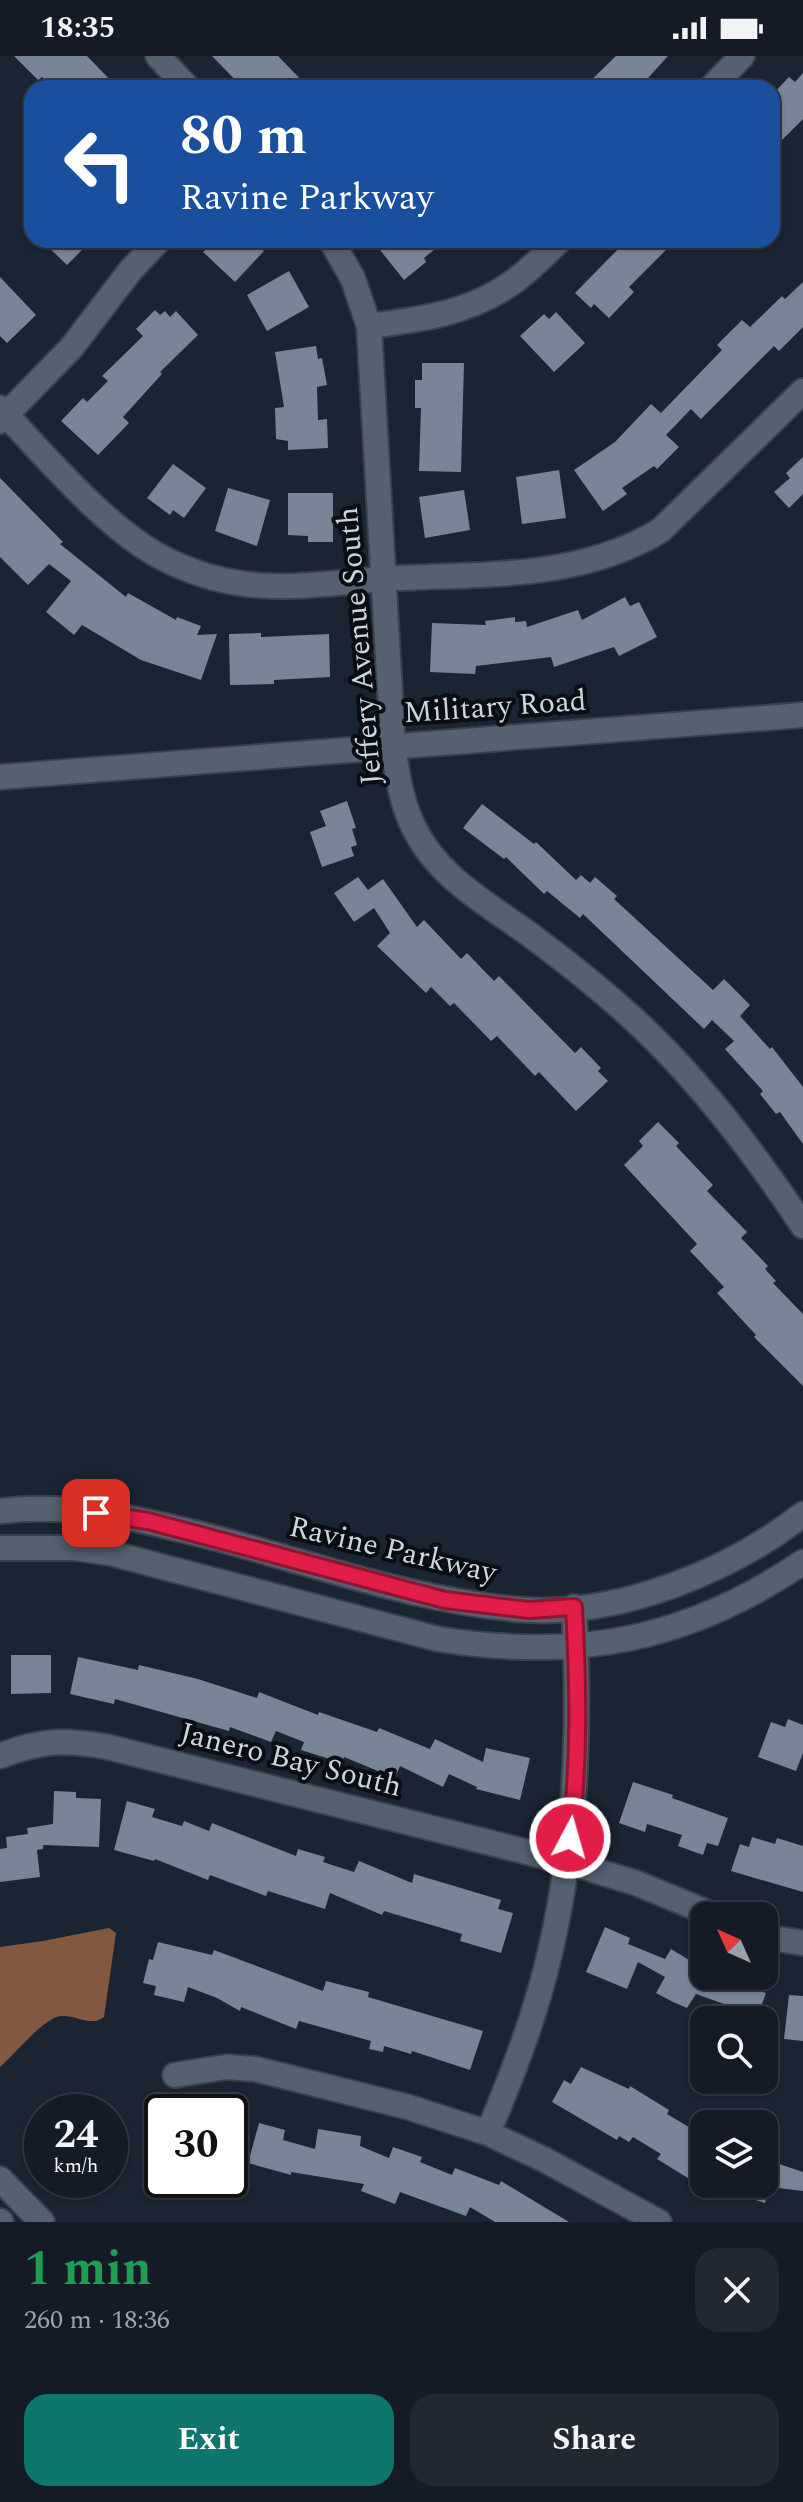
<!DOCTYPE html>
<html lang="en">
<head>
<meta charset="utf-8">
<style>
	:root { --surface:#141b26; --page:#212832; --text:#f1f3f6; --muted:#9da1a7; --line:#333943; --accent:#0f766e }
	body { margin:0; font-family:Spectral,serif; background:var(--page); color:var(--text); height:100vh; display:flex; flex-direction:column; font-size:30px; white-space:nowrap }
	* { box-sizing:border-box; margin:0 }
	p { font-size:26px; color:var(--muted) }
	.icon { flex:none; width:44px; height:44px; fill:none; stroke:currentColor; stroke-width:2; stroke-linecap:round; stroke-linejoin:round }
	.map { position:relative; height:2166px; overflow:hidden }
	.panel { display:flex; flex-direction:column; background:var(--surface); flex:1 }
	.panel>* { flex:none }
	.guide { position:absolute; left:24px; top:24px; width:756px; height:168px; border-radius:24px; box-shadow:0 2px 6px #0004,0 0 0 2px var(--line); background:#1a4fa0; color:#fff; overflow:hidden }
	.needle { width:52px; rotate:315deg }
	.controls { position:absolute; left:690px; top:1846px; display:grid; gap:16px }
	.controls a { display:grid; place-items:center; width:88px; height:88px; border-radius:16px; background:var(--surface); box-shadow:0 2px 6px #0004,0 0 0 2px var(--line); font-size:40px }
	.speed { position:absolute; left:24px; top:2038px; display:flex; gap:16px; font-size:40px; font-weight:700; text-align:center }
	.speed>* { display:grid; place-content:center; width:104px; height:104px; border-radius:50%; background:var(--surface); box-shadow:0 2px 6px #0004,0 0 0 2px var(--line); line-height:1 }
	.speed small { font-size:20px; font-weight:400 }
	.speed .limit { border:4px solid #111; border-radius:12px; background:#fff; color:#111 }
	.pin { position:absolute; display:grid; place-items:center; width:68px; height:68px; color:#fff; margin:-34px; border-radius:16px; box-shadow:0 4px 12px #0006 }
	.me { position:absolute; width:88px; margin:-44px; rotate:6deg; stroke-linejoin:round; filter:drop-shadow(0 0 6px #0008) }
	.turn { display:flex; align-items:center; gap:28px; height:168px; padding:0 24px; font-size:36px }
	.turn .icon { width:104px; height:104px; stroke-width:2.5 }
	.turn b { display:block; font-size:56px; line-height:68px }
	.round { display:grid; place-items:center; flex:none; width:84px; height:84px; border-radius:24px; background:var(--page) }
	.headline { display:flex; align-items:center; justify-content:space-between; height:136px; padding:0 24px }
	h1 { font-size:48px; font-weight:700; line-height:60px; color:#1e9e55 }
	.button { display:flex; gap:16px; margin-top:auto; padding:16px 24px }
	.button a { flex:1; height:92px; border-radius:24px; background:var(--accent); color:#fff; font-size:32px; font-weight:700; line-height:92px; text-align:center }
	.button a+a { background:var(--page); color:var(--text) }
	.status { display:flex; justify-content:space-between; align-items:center; height:56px; padding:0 40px; background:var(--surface); direction:ltr }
	.status svg { height:22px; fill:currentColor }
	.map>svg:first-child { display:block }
</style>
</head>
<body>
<div class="status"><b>18:35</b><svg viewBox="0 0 49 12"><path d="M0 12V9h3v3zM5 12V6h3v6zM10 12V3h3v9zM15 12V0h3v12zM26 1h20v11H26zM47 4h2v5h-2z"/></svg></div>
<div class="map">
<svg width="803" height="2166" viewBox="0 0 803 2166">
	<rect width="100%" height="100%" fill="#1a2432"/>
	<path fill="#835840" d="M109,1872l7,5 -12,84c-16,12 -33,-7 -50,1 -18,9 -39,36 -54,49v-120l43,-6z"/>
	<path fill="#788596" d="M14,0h73l31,32h-65l-11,-11 -4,3z
		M212,0h66l31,32h-66z
		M616,0h52l-29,32h-56z
		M803,17v46l-31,31v-55l17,-18 6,5z
		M41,184h51l-25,25z
		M215,184h38l11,11 -29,31 -32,-30z
		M372,184h74l-22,18 2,4 -22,18z
		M627,184h49l-47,47 5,5 -25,26 -15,-14 -3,4 -16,-15z
		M289,215l20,36 -42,24 -20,-36z
		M0,221l36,38 -29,28 -7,-7z
		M803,226v45l-24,24 -5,-5 -73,73 -10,-10 -25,26 13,12 -22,22 -3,-3 -32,22 5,6 -24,17 -29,-41 41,-28 36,-38 10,9 61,-63 -5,-5 25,-25 8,7 32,-31 3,3z
		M155,254l5,5 5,-4 5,6 6,-6 22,24 -38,37 2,2 -39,43 6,6 -31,32 -37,-34 22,-23 4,4 21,-21 -6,-5 41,-40 -7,-7z
		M556,256l29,31 -31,29 -34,-36 24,-22 5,5z
		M316,290l2,13 4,-1 5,27 -10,2 1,33 9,-1 1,29 -40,2v-9l-12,-2 -1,-31 9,-1 -9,-55z
		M422,307h42l-3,109 -42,-1 2,-63h-6v-28h7z
		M803,401v37l-14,14 -15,-16 16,-14 -4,-5z
		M173,408l33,24 -22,30 -11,-8 -3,5 -23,-17z
		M559,414l7,48 -44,6 -6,-47z
		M0,422l63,64 -3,2 66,53 2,-4 48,27 1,-3 24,9 -4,9 20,-1 -16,46 -60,-20 -59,-35 -8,10 -28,-23 25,-31 -22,-17 -21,21 -28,-28z
		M228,432l42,12 -13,46 -42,-15z
		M464,434l6,40 -45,8 -6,-41z
		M288,437h45v49h-25v-6l-20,-1z
		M625,541l5,9 9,-4 18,35 -38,19 -5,-9 -60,20 -3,-10 -75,9 -1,8 -45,-2 2,-49 54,2 -1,-4 30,-4v5l11,-1 1,6 51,-17 4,10z
		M261,577v4l68,-3 1,43 -56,3v4l-44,1 -1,-51z
		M347,745l9,27 -4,1 5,16 -6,2 3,9 -32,11 -12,-35 16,-6 -6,-15z
		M482,748l52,40 2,-2 40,38 5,-5 9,8 5,-6 22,19 -3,3 99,91 11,-11 26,26 -10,11 30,33 2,-2 31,40v57l-23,-32 -4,2 -16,-20 3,-3 -38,-42 9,-8 -22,-21 -8,9 -121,-115 -3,4 -33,-27 -3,3 -38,-37 -2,2 -41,-31z
		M358,821l10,13 15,-11 34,48 7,-7 37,39 6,-6 27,28 5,-5 76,77 6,-6 20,21 -3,3 10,10 -32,30 -37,-39 -4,4 -38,-40 -6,5 -37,-38 -4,3 -19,-19 -5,6 -49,-47 13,-13 -16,-25 -20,14 -20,-29z
		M658,1066l21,21 -3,3 37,39 -6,6 40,41 -6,6 27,28 -3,3 11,12 -3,2 30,31v72l-49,-49 2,-2 -39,-42 7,-6 -34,-36 7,-7 -73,-79 19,-19 -4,-5z
		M11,1599h40v38l-40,1z
		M78,1601l60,13 1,-5 59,14 59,19 2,-6 59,23 1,-3 58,20 2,-4 51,21 5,-10 48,23 3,-14 44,10 -10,42 -44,-11 1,-2 -28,-13 -6,13 -43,-21 -5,12 -51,-21 -2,6 -41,-13 3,-8 -28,-11 -5,11 -41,-15 -1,4 -114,-32 -1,5 -44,-10z
		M788,1663l15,6v28l-7,18 -38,-14 13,-35 14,5z
		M633,1726l40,13 -1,3 56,20 -10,28 -11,-3 -4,12 -25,-9 4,-11 -35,-11 -2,8 -26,-9z
		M54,1735l22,1v6l25,1 -2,48 -56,-2v4l-6,1 3,27 -40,5v-33l7,-1 -1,-11 22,-3 -1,-6 26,-4z
		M127,1745l28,8 -3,8 30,9 2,-5 25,10 3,-8 84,33 2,-7 27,8 -2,5 31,10 5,-11 53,22 2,-9 87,26 -3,9 15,4 -12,40 -41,-12 2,-7 -78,-23 -2,4 -52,-22 -5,16 -57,-18 -2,5 -56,-21 -2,5 -53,-21 -1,2 -40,-11z
		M752,1781l23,7 2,-6 26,8v46l-72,-21 9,-27 9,3z
		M605,1871l25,11 -2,6 37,15 6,-10 33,20v7h12l9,5 1,-3 40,15 -10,27h-38l6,-16 -28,-10 -9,14 -14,-6 -17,-9 9,-16 -27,-15 -11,27 -41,-17z
		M158,1886l54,13 2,-5 109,41 3,-10 43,11 -1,5 115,34 -13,39 -58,-19 -1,3 -27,-8 -1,6 -14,-3 2,-8 -72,-20 -3,8 -55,-22 -1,4 -23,-13 -29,-11 -4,15 -30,-7 2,-9 -13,-3 6,-24 4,1z
		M789,1939l14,1v45l-19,-2z
		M581,2011l48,22 1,-3 39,24 -2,4 37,22v47l-7,-2 -1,2 -39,-24 4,-5 -28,-17 -4,5 -10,-6 -2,4 -65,-38 12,-22 7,4z
		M259,2067l26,7 -2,10 32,9 3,-20 43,7 -1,10 29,12 4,-11 29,10 -2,5 32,13 3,-7 44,17 2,-4 68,41h-74l-25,-15 -4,9 -66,-24 -5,12 -34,-13 3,-7 -73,-12v3l-43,-12z
		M764,2103l39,13v19l-33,-4 -5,16 -50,-16 1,-3h48z
		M153,2124h53l-6,18 -47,-15z"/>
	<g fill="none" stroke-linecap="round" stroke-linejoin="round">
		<g stroke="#39414d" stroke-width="28">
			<path id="minor" d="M158,0l30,32
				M711,32l31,-32
				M331,184l22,39 16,47 24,419c4,28 8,57 21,83 24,49 72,75 115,106 39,29 77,59 113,93 62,59 114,128 161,199
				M369,270c50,-6 102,-13 144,-44 17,-12 32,-28 47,-42
				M0,352c43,46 104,118 159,148 26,14 56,24 86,28 46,6 93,-2 139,-5 94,-6 195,2 277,-49l142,-139
				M0,365l72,-74 58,-76 29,-31
				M0,721l803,-62
				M0,1455c73,-9 145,9 215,27 103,27 206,65 313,72 93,5 203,-39 275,-96
				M0,1492h75l35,5 328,86c138,22 249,2 365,-77
				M0,1700c40,-16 66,-17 108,-9l459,115 69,21 80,33
				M764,1881l39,6
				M175,2019l51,-8 29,2 153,38 80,26 57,27 114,62
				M488,2077c25,-60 49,-121 63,-185 26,-113 29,-226 23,-341
				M0,2123l42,43
				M0,2165l1,1"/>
		</g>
		<use href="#minor" stroke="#556171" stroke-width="24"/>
	</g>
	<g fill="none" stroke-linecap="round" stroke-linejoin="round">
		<g stroke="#92132f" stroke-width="20">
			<path id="route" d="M96,1457l52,8 297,79 84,10 45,-3c4,77 6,154 -4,231"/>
		</g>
		<use href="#route" stroke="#e11d48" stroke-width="14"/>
	</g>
	<g text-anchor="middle" stroke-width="8" stroke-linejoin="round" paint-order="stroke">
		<g font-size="30" fill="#cdd4dd" stroke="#090d14">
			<text transform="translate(359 590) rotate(-95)" y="10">Jeffery Avenue South</text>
			<text transform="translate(495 650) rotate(-4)" y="10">Military Road</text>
			<text transform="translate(393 1493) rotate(13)" y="10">Ravine Parkway</text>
			<text transform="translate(291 1703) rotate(14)" y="10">Janero Bay South</text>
		</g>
	</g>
</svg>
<div class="controls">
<a><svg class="needle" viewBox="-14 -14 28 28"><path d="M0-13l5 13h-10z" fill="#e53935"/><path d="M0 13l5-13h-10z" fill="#9da1a7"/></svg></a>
<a><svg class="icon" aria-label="search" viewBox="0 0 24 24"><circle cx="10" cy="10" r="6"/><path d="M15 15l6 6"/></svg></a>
<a><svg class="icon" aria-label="layers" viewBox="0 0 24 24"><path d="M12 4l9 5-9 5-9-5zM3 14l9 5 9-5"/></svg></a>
</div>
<div class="speed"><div>24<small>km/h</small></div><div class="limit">30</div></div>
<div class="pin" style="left:96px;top:1457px;background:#d93025"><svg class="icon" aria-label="arrive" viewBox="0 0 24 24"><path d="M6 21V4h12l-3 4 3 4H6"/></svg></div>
<svg class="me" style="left:570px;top:1782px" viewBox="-20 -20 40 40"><circle r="17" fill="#e11d48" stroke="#fff" stroke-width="3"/><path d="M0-11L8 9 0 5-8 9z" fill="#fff"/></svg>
<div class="guide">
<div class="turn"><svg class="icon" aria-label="left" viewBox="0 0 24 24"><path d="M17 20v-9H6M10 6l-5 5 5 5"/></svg><div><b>80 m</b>Ravine Parkway</div></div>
</div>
</div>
<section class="panel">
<div class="headline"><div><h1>1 min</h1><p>260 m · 18:36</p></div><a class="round"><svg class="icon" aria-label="close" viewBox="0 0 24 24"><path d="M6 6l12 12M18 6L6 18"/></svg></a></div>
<div class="button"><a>Exit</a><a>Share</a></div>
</section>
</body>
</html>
